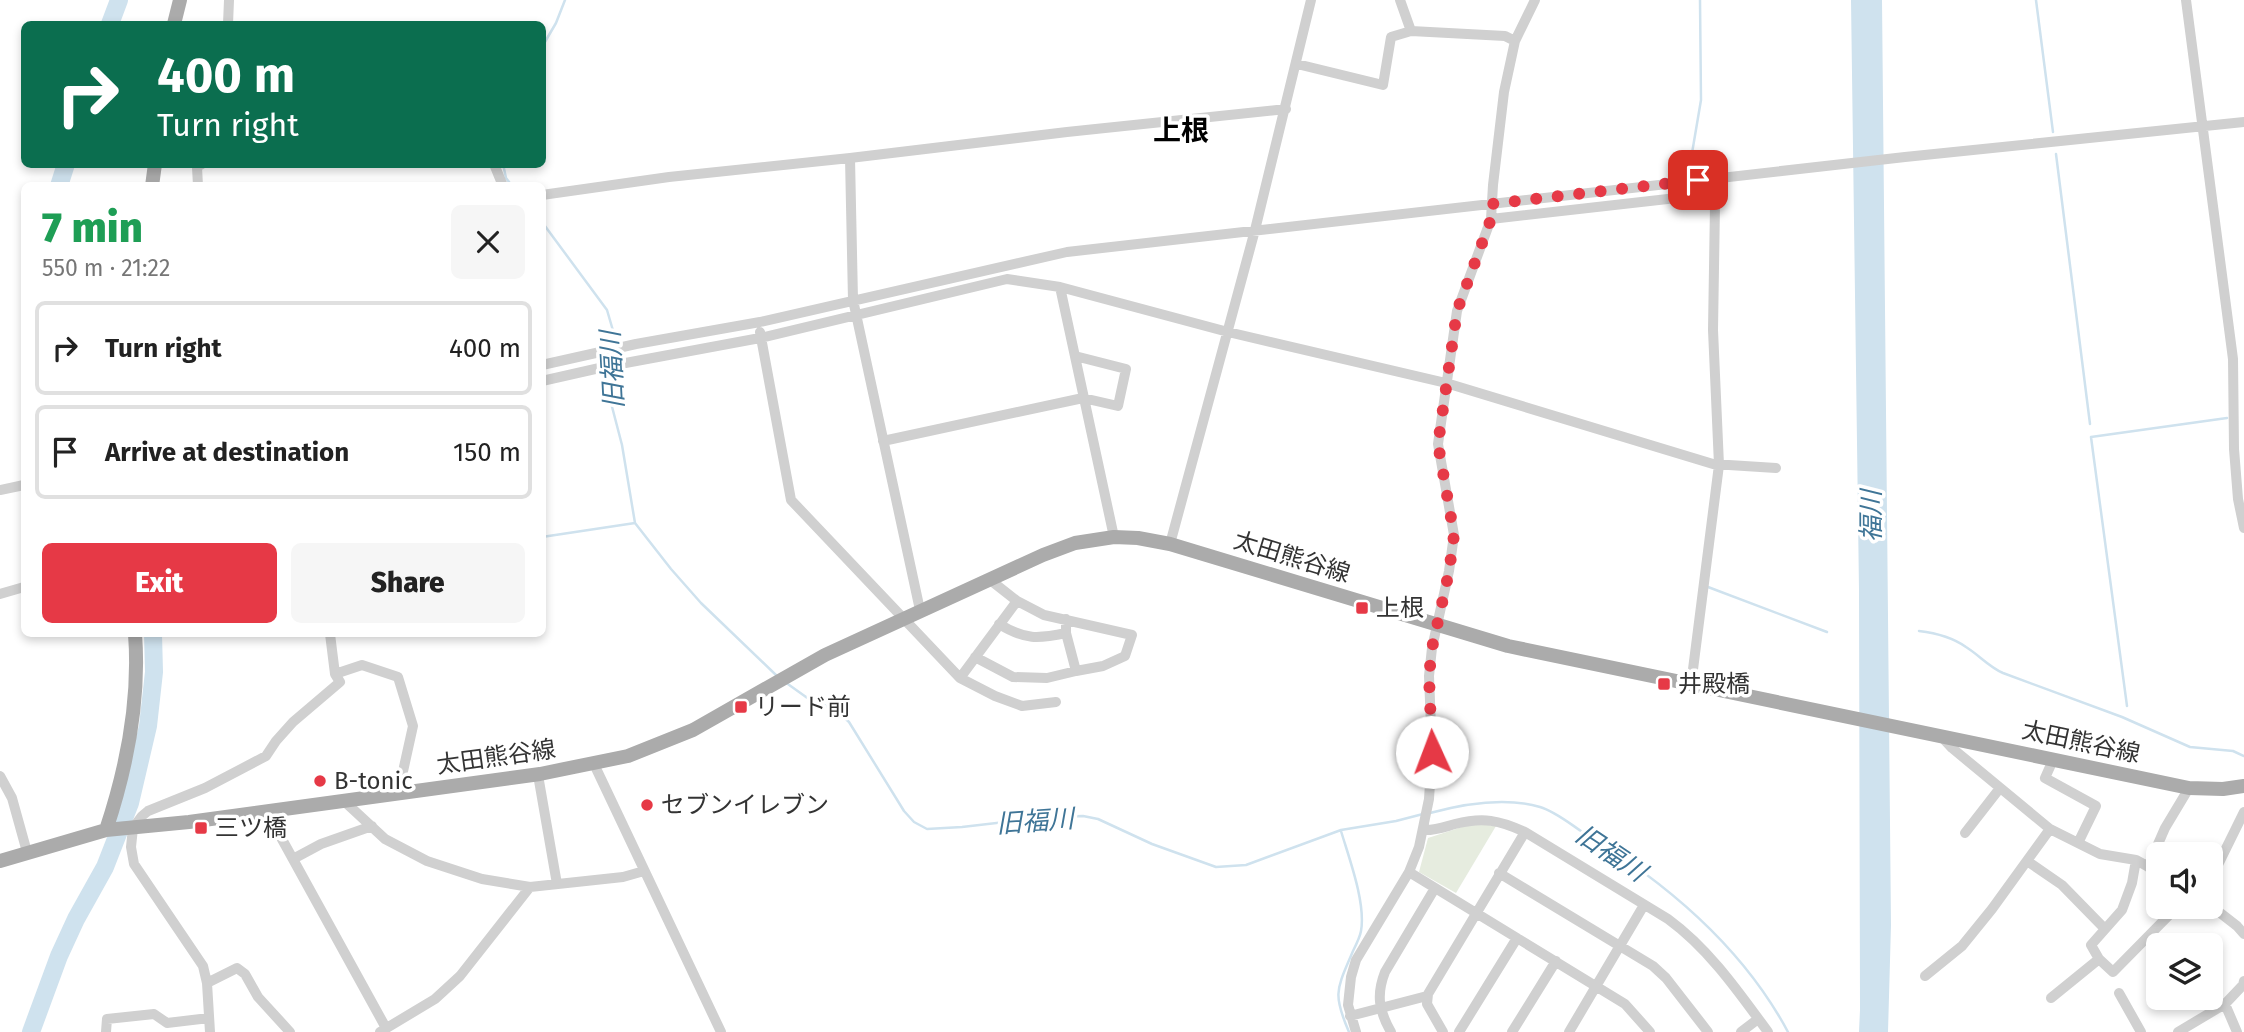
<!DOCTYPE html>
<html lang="en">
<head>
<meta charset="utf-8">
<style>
	:root { --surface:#fff; --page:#f6f6f6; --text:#222; --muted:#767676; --line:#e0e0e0; --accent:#e63946 }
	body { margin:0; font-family:"Fira Sans","Noto Sans JP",sans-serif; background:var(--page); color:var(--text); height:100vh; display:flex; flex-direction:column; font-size:26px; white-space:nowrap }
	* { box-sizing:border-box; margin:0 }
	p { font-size:23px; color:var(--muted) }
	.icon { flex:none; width:38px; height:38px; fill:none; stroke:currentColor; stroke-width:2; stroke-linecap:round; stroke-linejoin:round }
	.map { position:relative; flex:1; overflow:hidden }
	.drawer { position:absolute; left:21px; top:182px; width:525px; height:455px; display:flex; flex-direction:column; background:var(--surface); border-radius:10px; box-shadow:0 4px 10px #0003 }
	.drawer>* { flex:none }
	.hud { position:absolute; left:21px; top:21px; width:525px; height:147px; border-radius:10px; box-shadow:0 4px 10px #0003; background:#0b6e4f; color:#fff; overflow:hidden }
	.tools { position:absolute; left:2146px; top:842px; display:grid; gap:14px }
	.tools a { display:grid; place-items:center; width:77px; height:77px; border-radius:10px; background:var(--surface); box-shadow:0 4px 10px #0003; font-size:35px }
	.pin { position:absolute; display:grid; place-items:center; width:60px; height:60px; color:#fff; margin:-30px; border-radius:14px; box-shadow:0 4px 10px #0006 }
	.me { position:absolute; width:77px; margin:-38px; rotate:358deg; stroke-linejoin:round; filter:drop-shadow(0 0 5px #0008) }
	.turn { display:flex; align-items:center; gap:24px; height:147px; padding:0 21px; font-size:32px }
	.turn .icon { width:91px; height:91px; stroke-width:2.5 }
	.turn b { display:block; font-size:49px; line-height:60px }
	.round { display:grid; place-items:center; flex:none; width:74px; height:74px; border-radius:10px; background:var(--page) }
	.headline { display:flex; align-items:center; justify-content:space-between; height:119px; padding:0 21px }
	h1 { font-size:42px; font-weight:800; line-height:52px; color:#1e9e55 }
	.button { display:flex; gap:14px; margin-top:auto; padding:14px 21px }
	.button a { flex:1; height:80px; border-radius:10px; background:var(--accent); color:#fff; font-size:28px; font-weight:800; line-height:80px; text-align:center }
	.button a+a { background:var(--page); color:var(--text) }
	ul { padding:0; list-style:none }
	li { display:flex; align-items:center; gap:21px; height:94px; margin:0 14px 10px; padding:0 7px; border:4px solid var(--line); border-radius:10px }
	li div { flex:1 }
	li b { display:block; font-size:26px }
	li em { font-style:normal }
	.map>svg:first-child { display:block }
</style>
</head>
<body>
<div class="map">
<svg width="2244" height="1032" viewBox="0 0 2244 1032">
	<rect width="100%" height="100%" fill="#fff"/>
	<path fill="#e6ecdf" d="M1481,824l15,2 -40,67 -37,-21 9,-34 37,-12z"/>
	<path fill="#cfe2ee" d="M1851,0h31l9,925 -3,107h-29l1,-22 -1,-420z"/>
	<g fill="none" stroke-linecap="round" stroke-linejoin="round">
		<path stroke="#cfe2ee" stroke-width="2.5" d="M2036,0l17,132
			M542,47l14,-24 9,-23
			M2056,154l34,270
			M1691,159l10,-59 -1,-100
			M503,164l3,14 6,8
			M542,222l65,88 7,24v13
			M615,368l-5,31 12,46 13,78 36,46 30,34 76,73
			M542,537l93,-14
			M1708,587l119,45
			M1919,631c17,2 33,6 47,16 13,8 23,20 37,26l119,44 68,30 43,4 11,5
			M785,682l21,15 31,14 12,11 55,89 10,11 13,7 35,-2 85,-10 36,-1 15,3 54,25 64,23 30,-2 95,-35 55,-9 27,-7
			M2127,706l-36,-269 136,-19
			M1430,813c33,-9 76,-16 110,-6 14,4 29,16 41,24 82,49 161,115 207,201
			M1341,831c8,27 25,72 20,100 -1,6 -5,14 -8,20 -16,38 -21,42 -4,81"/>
		<path stroke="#cfe2ee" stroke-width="18" d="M110,24l9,-24
			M59,186l7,-22
			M31,1032l28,-76 17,-37 29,-52 25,-64 18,-77 6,-54 -1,-38"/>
		<path stroke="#d0d0d0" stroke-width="10" d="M1400,0l11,31
			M2186,0l47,359 1,90 4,50 6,29
			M228,24l1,-24
			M1297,64l86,21 8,-48 20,-6 94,5 10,5
			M850,158l3,142 67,310
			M494,164l9,22
			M198,186l-1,-19 5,-3
			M542,195l127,-18 181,-19 217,-26 219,-23
			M1491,219l212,-24 9,2 3,8 -2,125 6,135 -28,220
			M1060,287l54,250
			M760,332l31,168 169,178 35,18 27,10 34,-4
			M542,365l94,-21 124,-22 307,-70 838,-95 339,-35
			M542,381l62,-14 156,-29 247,-59 53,8 168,45 218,51 267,81 63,4
			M883,441l200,-43 35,8 8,-37 -51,-13
			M0,490l24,-5
			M1170,544l85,-314 56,-230
			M989,579l28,22 27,14 88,20 -7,21 -22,10 -27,5
			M0,594l24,-7
			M999,624c26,16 39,15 67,9
			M975,657l38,20 34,1 29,-7 -10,-38v-14
			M335,674l27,-9 36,12 15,49 -15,68
			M960,678l57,-77
			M1941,736l11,12 98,81 50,25 36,6 22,12
			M2053,760l-8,18 51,28 -18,37
			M594,764l127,268
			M538,775l19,109
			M0,776l12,22 15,54
			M344,801l41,38 42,22 55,18 48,8 93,-10 21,-6
			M267,812l119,216
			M1423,830c11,1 21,-3 32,-6 28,-7 44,-4 70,8l143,87c41,30 70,72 100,113
			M1965,833l35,-45
			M293,859l28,-15 51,-18
			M2027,861l35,24 43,44
			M2148,867l17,-39 24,-40
			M1409,872l216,132 25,28
			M1499,873l154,93 13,12 42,54
			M2210,881l34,-69
			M2210,905l27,21 7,8
			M2099,959l14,13 65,-66
			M1925,976l37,-30 30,-37 58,-80
			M207,983l30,-15 8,6 13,23 32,35
			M2119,993l22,39
			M2051,998l48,-39 -8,-14 31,-35 10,-27 4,-23
			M2225,1004l12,28
			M1350,1016l77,-20
			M106,1032l1,-13 47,-5 13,9 42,-5
			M210,1032l-3,-49 -4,-17 -69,-102 -3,-17 2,-19 9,-12 6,-5 57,-23 61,-32 10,-15 17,-19 47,-40 -5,-8 -5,-40
			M380,1032l55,-33 25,-23 70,-89
			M1356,1032l-8,-27 3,-28 5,-17 53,-88 10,-25 10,-48 3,-47 -3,-76 3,-28 17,-77 5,-36 -16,-91 19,-133 34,-92 2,-34 11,-93 11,-51 20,-41
			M1391,1032c-12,-21 -15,-37 -6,-60l50,-84
			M1443,1032l-16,-28 1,-10 97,-162
			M1459,1032l58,-94
			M1512,1032l44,-71
			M1569,1032l75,-127
			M1741,1032l17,-13
			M2178,1032l47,-28 18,-19 1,-4"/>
		<path stroke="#ababab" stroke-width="14" d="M174,24l6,-24
			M152,186l3,-22
			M106,830c21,-63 34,-131 29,-196
			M0,861l106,-31 83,-8 351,-48 88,-18 65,-26 132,-75 218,-100 32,-12 39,-6 24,1 32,6 338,102 681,142 34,1 21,-3"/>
	</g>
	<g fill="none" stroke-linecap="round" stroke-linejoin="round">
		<path stroke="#e63946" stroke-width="12" stroke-dasharray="0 21.6" d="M1432,752l-3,-76 3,-28 17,-76 5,-37 -16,-91 19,-133 34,-92v-15l207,-24"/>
	</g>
	<g fill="#e63946" stroke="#fff" stroke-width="2.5">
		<rect x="1355" y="601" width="14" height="14" rx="3.5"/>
		<rect x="1657" y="677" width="14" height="14" rx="3.5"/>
		<rect x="734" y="700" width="14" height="14" rx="3.5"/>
		<circle cx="320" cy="781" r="7"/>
		<circle cx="647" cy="805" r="7"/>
		<rect x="194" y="821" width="14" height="14" rx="3.5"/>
	</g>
	<g text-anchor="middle" stroke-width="7" stroke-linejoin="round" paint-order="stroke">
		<g font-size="24" fill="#333" stroke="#fff">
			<text transform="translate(1292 557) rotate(17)" y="8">太田熊谷線</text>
			<text transform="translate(2081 742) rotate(12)" y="8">太田熊谷線</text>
			<text transform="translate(496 757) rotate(-8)" y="8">太田熊谷線</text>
		</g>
		<g font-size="24" fill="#333" stroke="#fff" text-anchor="start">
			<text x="1376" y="616">上根</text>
			<text x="1678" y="692">井殿橋</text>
			<text x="755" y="715">リード前</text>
			<text x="334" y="789">B-tonic</text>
			<text x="661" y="813">セブンイレブン</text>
			<text x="215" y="836">三ツ橋</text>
		</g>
		<g font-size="26" font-style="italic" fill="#3f7597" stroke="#fff">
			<text transform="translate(612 370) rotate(-93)" y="9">旧福川</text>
			<text transform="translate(1871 516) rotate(-90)" y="9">福川</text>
			<text transform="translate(1035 821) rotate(-4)" y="9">旧福川</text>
			<text transform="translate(1611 853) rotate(34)" y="9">旧福川</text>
		</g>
		<g font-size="28" font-weight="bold" fill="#000" stroke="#fff">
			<text x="1181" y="140">上根</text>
		</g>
	</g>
</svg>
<div class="tools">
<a><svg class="icon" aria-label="sound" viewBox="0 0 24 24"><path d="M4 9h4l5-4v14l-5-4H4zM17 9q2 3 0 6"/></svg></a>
<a><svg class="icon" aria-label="layers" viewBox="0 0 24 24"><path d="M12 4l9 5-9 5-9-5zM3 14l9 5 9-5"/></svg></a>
</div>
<div class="pin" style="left:1698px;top:180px;background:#d93025"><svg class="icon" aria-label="arrive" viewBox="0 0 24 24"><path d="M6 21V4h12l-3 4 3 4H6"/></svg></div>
<svg class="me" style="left:1432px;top:752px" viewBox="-20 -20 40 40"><circle r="19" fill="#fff"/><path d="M0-13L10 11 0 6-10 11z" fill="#e63946"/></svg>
<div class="hud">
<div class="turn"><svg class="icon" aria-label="right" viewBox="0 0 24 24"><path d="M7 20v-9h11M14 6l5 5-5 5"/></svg><div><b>400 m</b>Turn right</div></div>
</div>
<section class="drawer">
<div class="headline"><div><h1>7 min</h1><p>550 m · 21:22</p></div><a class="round"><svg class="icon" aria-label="close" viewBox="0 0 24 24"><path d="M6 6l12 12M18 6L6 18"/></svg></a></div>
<ul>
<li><svg class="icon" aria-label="right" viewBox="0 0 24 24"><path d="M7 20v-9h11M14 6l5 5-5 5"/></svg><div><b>Turn right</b></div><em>400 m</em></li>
<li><svg class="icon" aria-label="arrive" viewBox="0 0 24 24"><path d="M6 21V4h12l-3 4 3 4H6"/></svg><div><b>Arrive at destination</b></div><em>150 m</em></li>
</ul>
<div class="button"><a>Exit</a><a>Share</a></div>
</section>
</div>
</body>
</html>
